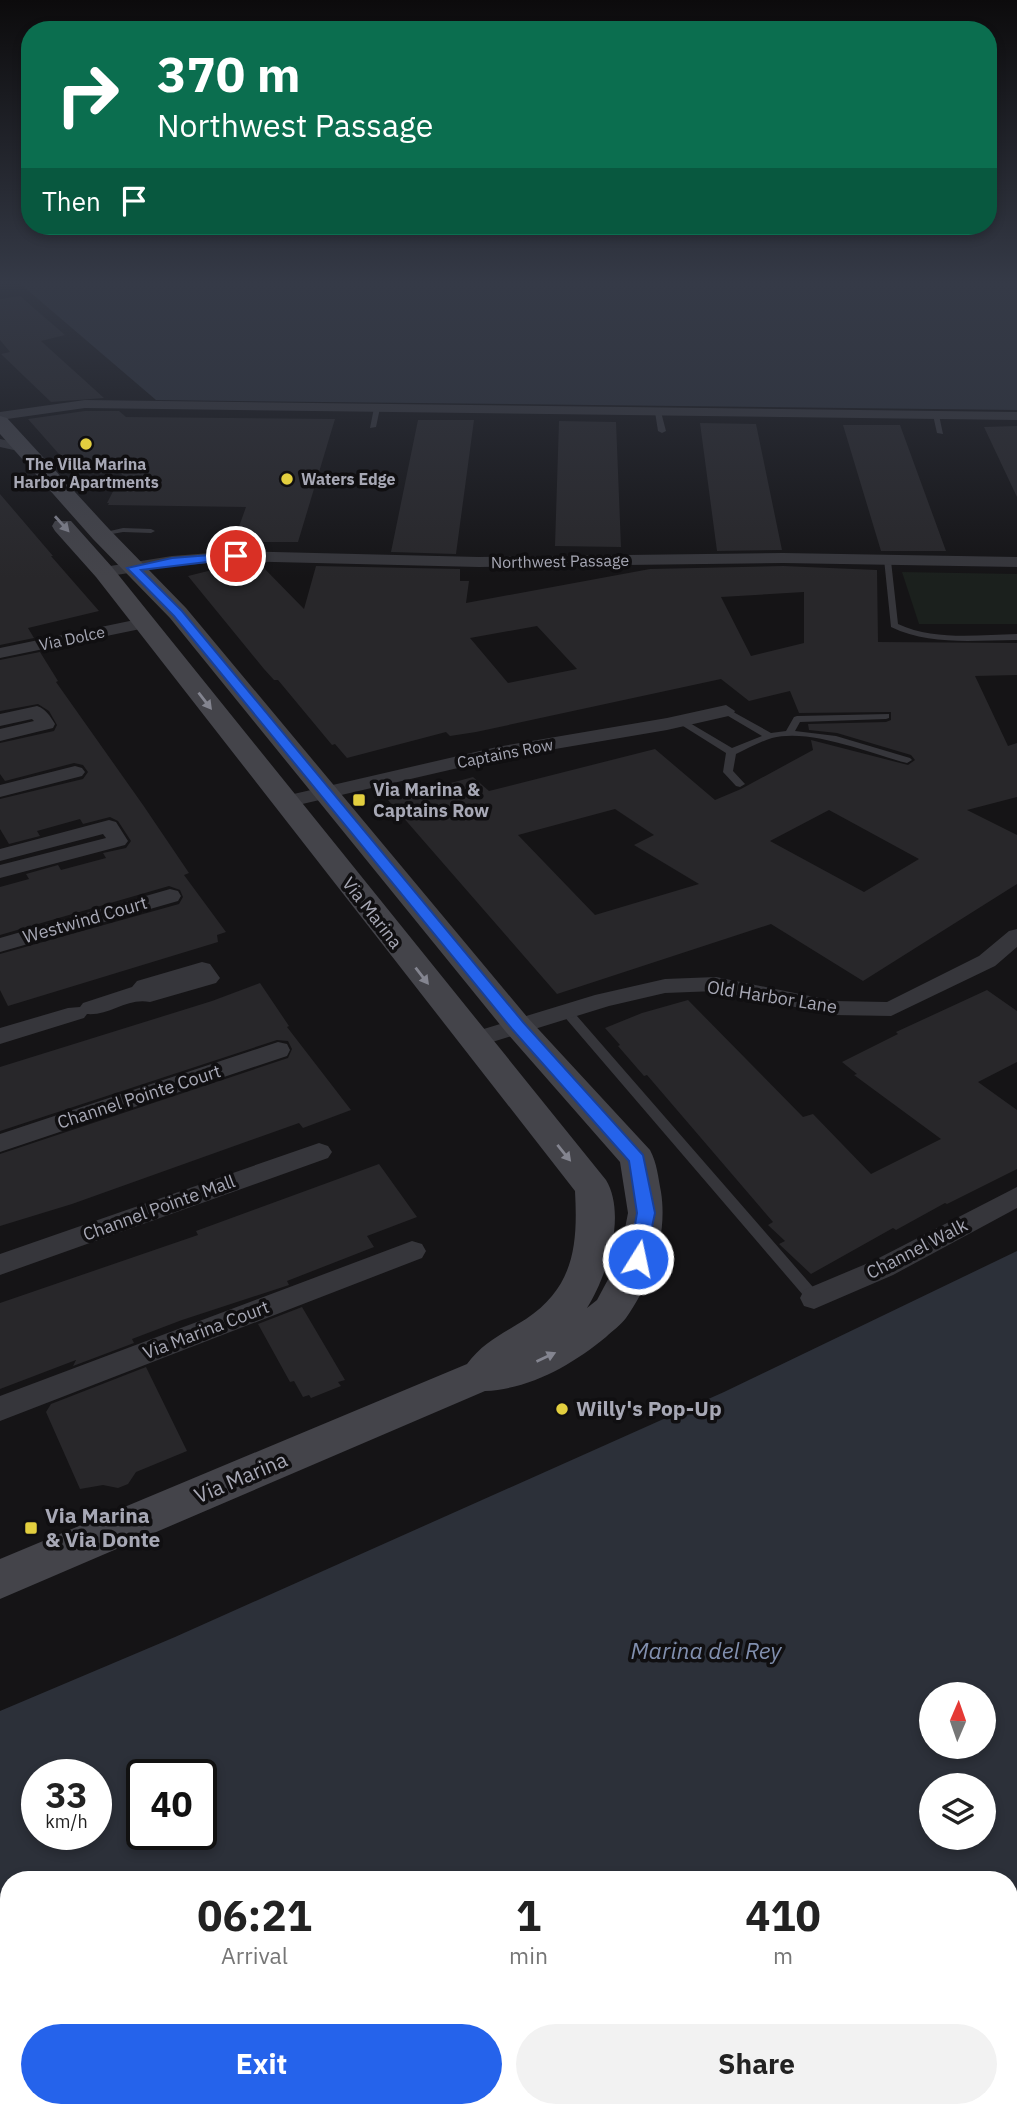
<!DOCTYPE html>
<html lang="en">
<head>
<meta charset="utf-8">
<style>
	:root { --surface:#fff; --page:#f2f2f2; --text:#222; --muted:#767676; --accent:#2563eb }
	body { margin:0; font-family:"IBM Plex Sans",sans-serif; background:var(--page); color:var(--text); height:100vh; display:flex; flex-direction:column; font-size:26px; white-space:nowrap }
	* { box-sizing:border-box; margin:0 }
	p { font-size:23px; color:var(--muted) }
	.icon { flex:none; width:38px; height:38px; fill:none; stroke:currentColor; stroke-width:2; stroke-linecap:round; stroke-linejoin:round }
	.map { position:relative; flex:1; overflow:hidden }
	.panel { position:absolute; left:0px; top:1871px; width:1018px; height:247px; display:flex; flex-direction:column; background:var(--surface); border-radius:28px 28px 0 0; box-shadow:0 4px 10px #0003 }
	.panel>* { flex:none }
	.banner { position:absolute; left:21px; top:21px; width:976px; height:214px; border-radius:28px; box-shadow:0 4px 10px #0003; background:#0b6e4f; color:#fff; overflow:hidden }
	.needle { width:46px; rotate:2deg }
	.fabs { position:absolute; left:919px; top:1682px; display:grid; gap:14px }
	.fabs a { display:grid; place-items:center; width:77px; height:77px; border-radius:50%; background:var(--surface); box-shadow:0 4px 10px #0003; font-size:35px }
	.speed { position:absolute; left:21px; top:1759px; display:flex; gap:14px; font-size:35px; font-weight:700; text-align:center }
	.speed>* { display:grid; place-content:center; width:91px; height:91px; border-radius:50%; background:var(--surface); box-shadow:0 4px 10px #0003; line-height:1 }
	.speed small { font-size:18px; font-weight:400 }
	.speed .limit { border:4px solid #111; border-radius:10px; background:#fff; color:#111 }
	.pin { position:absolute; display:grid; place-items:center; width:60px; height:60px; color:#fff; margin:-30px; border:4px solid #fff; border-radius:50%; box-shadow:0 2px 7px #0007 }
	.me { position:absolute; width:77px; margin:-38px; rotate:10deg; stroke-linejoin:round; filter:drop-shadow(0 0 5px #0008) }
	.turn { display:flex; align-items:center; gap:24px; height:147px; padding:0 21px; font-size:32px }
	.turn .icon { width:91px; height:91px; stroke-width:2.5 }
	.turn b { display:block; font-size:49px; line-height:60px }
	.then { display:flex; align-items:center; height:66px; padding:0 21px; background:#0003; gap:14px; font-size:26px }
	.eta { display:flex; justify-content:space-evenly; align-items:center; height:119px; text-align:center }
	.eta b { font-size:42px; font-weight:700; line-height:49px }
	.primary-button { display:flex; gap:14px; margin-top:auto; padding:14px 21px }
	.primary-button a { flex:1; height:80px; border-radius:42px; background:var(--accent); color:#fff; font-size:28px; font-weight:700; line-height:80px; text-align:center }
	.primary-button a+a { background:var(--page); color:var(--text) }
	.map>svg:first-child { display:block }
</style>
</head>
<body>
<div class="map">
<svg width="1017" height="2116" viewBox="0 0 1017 2116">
	<rect width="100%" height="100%" fill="#151416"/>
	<path fill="#1b201d" d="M902,572l115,2v50h-98z"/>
	<path fill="#2c3039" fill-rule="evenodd" d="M17,281h1000v129l-861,-10z
		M1017,1251v865h-1017v-405l175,-74 549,-245zM931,1694h53v52h-53zM37,1774h59v60h-59zM142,1774h59v60h-59zM931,1785h53v53h-53zM9,1880h1001v229h-1001z"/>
	<path fill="#28272a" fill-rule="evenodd" d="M20,296l45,39 -24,6 63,57 -53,4 -50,-48 9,-2 -10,-12v-41z
		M85,411h34l7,6 209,2 -37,123h-60l7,7h-14l15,-42 -138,-2 1,-2h-2l15,-29 -40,-1 -24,-20 -30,-34z
		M418,420h56l-18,134 -65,-2z
		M559,421l57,1 5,125 -66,-1z
		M700,423l56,1 26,126 -65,1z
		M843,425h57l46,126h-65z
		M1017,426v71l-33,-70z
		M0,494l53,62h-2l48,55 -71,17 6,10 -34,7z
		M225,564h35l44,45 12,-43 144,3v12h9l-3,22 184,-34 133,-3 94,4 1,72 139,1v32l-42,1 33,70 9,-3v54l-50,13 50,25v49l-154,97 -92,-57 -214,70 -169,-194 85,-23 16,14 166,-42 60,51 26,-11 72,-39 -2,-10 97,25 7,-5 -4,-5 -74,-22 -28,-3 -1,-6 78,-2 5,-2v-8l-92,1 -9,-22 -41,10 -28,-22 -245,53 -26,4 -4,-4 -99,26 -12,-14 -3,1 -54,-65h-4l-10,-11 -76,-93 36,-9zM804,592v51l-53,13 -30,-59zM537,626l40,43 -69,14 -38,-45zM615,809l39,26 -20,10 65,39 -104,31 -77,-80zM829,810l90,49 -55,33 -94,-51z
		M40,652l18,29 -2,1 87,123 46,68 -5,2 42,57 -9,3 1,7 -210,64 -8,-16v-36l179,-50 4,-7 -3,-7 -11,-4 -169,49v-48l29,-8 -3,-5 32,-9 3,5 45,-12 -3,-5 23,-5 5,-7 -13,-20 -8,-4 -27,7 -3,-5 -43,12 3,5 -31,8 -9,-15v-30l83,-20 5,-7 -5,-7 -9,-2 -69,18 -5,-7v-31l54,-12 3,-6 -8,-14 -11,-7 -38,7v-51z
		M260,983l29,43 -2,1 64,83 -48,18 -4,-5 -227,81 -72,22v-72l288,-96 4,-9 -4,-8 -11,-1 -277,91v-64l212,-66z
		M987,990l30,21v51l-39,20 39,28v59l-70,35 -2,-1 -49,27 -3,-2 -82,46 -32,-30 6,-3 -17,-16 5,-3 -126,-147 -3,1 -26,-30 2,-1 -15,-17 37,-15 46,-13 115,117 10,-3 58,60 70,-35 -87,-64 3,-1 -15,-12 56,-28 -2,-2z
		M379,1164l38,53 -50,19 7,11 -87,34 2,4 -107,35 -50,19 2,4 -61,23 3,-6 -76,29v-86l198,-68 -2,-4z
		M302,1307l43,73 -7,2 3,4 -30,12 -2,-3 -6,2 -9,-16 -4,1 -32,-58z
		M146,1367l41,84 -51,21 -8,12 -10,4 -15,-3 -23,4 -34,-77 5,-8z"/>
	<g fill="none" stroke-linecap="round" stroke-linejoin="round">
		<path fill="#36363b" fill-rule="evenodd" d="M377,406l3,2 -4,19 -6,1 4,-20z
			M658,410l3,2 5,19 -4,2 -4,-2 -3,-19z
			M936,413l3,2 4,19 -6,-1 -4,-18z
			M123,528l28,1 4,2 -4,2 -28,-1 -22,4 -4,-2z
			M884,559l7,2 7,63c37,17 80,11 119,10v6c-42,0 -87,6 -126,-13z
			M726,708l45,25 15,-2 8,-14 3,-1 92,-2v4l-3,1 -86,3 -5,9 41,5 74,22 2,2 -5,3c-38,-10 -97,-35 -135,-25 -13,4 -25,11 -36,16l-3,17 12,13 -5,3 -4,-1 -13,-14 3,-19 -51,-32 2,-2h6l49,29 30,-12 -39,-23 -2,-2z
			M566,1007l4,1 249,286 2,4 -2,4 -5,1 -5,-1 -247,-288 -2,-3z"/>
		<path fill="#36363b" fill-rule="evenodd" d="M85,400l932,12v8l-932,-12 -85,12v-8z
			M0,439l28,6 2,3 -7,4 -23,-5z
			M236,551l243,6 304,-4 234,4v10l-234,-4 -304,4 -243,-6 -64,5 -68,11 -8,-5 8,-5 68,-11z
			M144,618l6,1 3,4 -3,4 -150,31v-10z
			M726,705l9,6 -2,4 -66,15 -170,29 -212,49 -7,-2 -3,-4 3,-4 7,-2 212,-49 170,-29z
			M37,706c9,3 13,10 18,18l-2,4 -53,13v-12l34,-8 -2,-2 -32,7v-12z
			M75,766l7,2 3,4 -3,4 -82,21v-12z
			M109,820l7,2 12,19 -3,4 -125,33v-13l106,-27 -3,-4 -103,27v-12z
			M170,889l8,2 3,5 -3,5 -178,51v-14z
			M1017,929v18l-22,19 -104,50 -57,-1 -118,-24 -51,2 -56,13 -136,42 -9,-3 -3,-5 3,-5 131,-40 70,-16 51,-2 118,24 53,1 92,-46 30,-25z
			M202,962l8,2 10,14 -4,5 -66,19c-22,-5 -41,14 -63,12l-3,4 -84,26v-16l68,-20 12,-1 3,-4 49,-16 5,-6z
			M278,1042l9,2 3,6 -3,6 -287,96v-18z
			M319,1143l9,3 4,6 -4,6 -328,117v-21z
			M1017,1187v21l-124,67 -79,34 -10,-3 -4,-8 4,-8 69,-29z
			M412,1241l10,3 4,7 -4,7 -422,163v-25z"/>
		<path fill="#44444a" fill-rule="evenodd" d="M0,416l7,2 102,111 77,79 342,410 122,132c7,13 8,27 11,42 7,44 -10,90 -35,126 -5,7 -14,13 -20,19 -34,28 -76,52 -121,54l-485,208v-40l467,-195c16,-22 37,-31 59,-45 48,-32 52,-74 49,-128l-479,-614 -41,-46 -3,-5 3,-5h16l41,46 494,613c21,35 1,96 -19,128l10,-8 22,-41 9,-46 -8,-51 -114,-130 -336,-414 -77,-79 -93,-105z"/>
	</g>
	<defs><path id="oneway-solid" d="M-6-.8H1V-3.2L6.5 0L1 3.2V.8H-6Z" transform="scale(1.75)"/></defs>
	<g fill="#848590">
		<use href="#oneway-solid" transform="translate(62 524) rotate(48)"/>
		<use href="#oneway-solid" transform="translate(205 701) rotate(52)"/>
		<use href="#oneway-solid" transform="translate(422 976) rotate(52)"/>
		<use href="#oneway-solid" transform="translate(564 1153) rotate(51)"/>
		<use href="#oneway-solid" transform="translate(546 1357) rotate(-25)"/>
	</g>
	<linearGradient id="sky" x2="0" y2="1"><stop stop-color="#0c0b0c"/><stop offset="0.49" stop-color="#353a47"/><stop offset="1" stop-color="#353a47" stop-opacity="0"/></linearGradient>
	<rect width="1017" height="578" fill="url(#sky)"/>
	<path fill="#2563eb" stroke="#184099" stroke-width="2" d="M236,553l6,3 -2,2 -99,12 41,41 341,411 120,133 12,58 -11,51h-13l-2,-5 8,-46 -8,-52 -117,-132 -338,-413 -47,-48 45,-10z"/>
	<g fill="#e3cf3f" stroke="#100f11" stroke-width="2.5">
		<circle cx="86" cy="444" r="7"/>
		<circle cx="287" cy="479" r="7"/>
		<rect x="352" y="793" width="14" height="14" rx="3.5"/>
		<circle cx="562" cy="1409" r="7"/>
		<rect x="24" y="1521" width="14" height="14" rx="3.5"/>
	</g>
	<g text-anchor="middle" stroke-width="7" stroke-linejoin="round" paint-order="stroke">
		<g font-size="16" font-weight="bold" fill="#a7a8b5" stroke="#100f11">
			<text x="86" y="470">The Villa Marina<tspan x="86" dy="18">Harbor Apartments</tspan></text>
			<text x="301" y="485" text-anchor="start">Waters Edge</text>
		</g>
		<g font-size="16" fill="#a7a8b5" stroke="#100f11">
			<text transform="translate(560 561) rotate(-1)" y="6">Northwest Passage</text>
			<text transform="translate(72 638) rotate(-12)" y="6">Via Dolce</text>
			<text transform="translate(505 753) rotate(-11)" y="6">Captains Row</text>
		</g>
		<g font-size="18" font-weight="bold" fill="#a7a8b5" stroke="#100f11" text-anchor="start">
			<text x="373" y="796">Via Marina &amp;<tspan x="373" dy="21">Captains Row</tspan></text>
		</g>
		<g font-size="18" fill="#a7a8b5" stroke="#100f11">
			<text transform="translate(372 913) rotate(52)" y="6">Via Marina</text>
			<text transform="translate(85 920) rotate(-16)" y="6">Westwind Court</text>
			<text transform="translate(772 997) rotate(9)" y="6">Old Harbor Lane</text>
			<text transform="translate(139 1097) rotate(-18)" y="6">Channel Pointe Court</text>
			<text transform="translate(159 1208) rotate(-20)" y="6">Channel Pointe Mall</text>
			<text transform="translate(917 1249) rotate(-27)" y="6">Channel Walk</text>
			<text transform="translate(206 1330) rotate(-21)" y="6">Via Marina Court</text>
		</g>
		<g font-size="21" font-weight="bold" fill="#a7a8b5" stroke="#100f11" text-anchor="start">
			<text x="576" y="1416">Willy's Pop-Up</text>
			<text x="45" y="1523">Via Marina<tspan x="45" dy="24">&amp; Via Donte</tspan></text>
		</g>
		<g font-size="21" fill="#a7a8b5" stroke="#100f11">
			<text transform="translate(241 1478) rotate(-23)" y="7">Via Marina</text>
		</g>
		<g font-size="23" font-style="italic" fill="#818fae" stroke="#100f11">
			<text x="706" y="1659">Marina del Rey</text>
		</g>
	</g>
</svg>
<div class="fabs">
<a><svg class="needle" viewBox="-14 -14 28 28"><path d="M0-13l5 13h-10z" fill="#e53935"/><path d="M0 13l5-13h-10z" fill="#767676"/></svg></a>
<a><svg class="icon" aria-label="layers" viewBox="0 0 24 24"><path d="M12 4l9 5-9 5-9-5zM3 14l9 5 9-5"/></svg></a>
</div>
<div class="speed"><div>33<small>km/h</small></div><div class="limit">40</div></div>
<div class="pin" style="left:236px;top:556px;background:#d93025"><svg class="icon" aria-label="arrive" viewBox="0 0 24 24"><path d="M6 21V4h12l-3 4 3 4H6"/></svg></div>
<svg class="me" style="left:638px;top:1259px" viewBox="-20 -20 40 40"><circle r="17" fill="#2563eb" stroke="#fff" stroke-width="3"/><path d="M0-11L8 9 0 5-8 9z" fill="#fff"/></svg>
<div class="banner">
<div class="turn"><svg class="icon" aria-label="right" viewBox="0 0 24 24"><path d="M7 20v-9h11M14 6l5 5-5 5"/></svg><div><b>370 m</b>Northwest Passage</div></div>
<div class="then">Then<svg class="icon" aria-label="arrive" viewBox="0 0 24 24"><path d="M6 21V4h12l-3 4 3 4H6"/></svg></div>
</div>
<section class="panel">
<div class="eta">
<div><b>06:21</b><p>Arrival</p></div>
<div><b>1</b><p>min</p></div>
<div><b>410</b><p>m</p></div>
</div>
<div class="primary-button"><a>Exit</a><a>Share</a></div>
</section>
</div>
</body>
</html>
